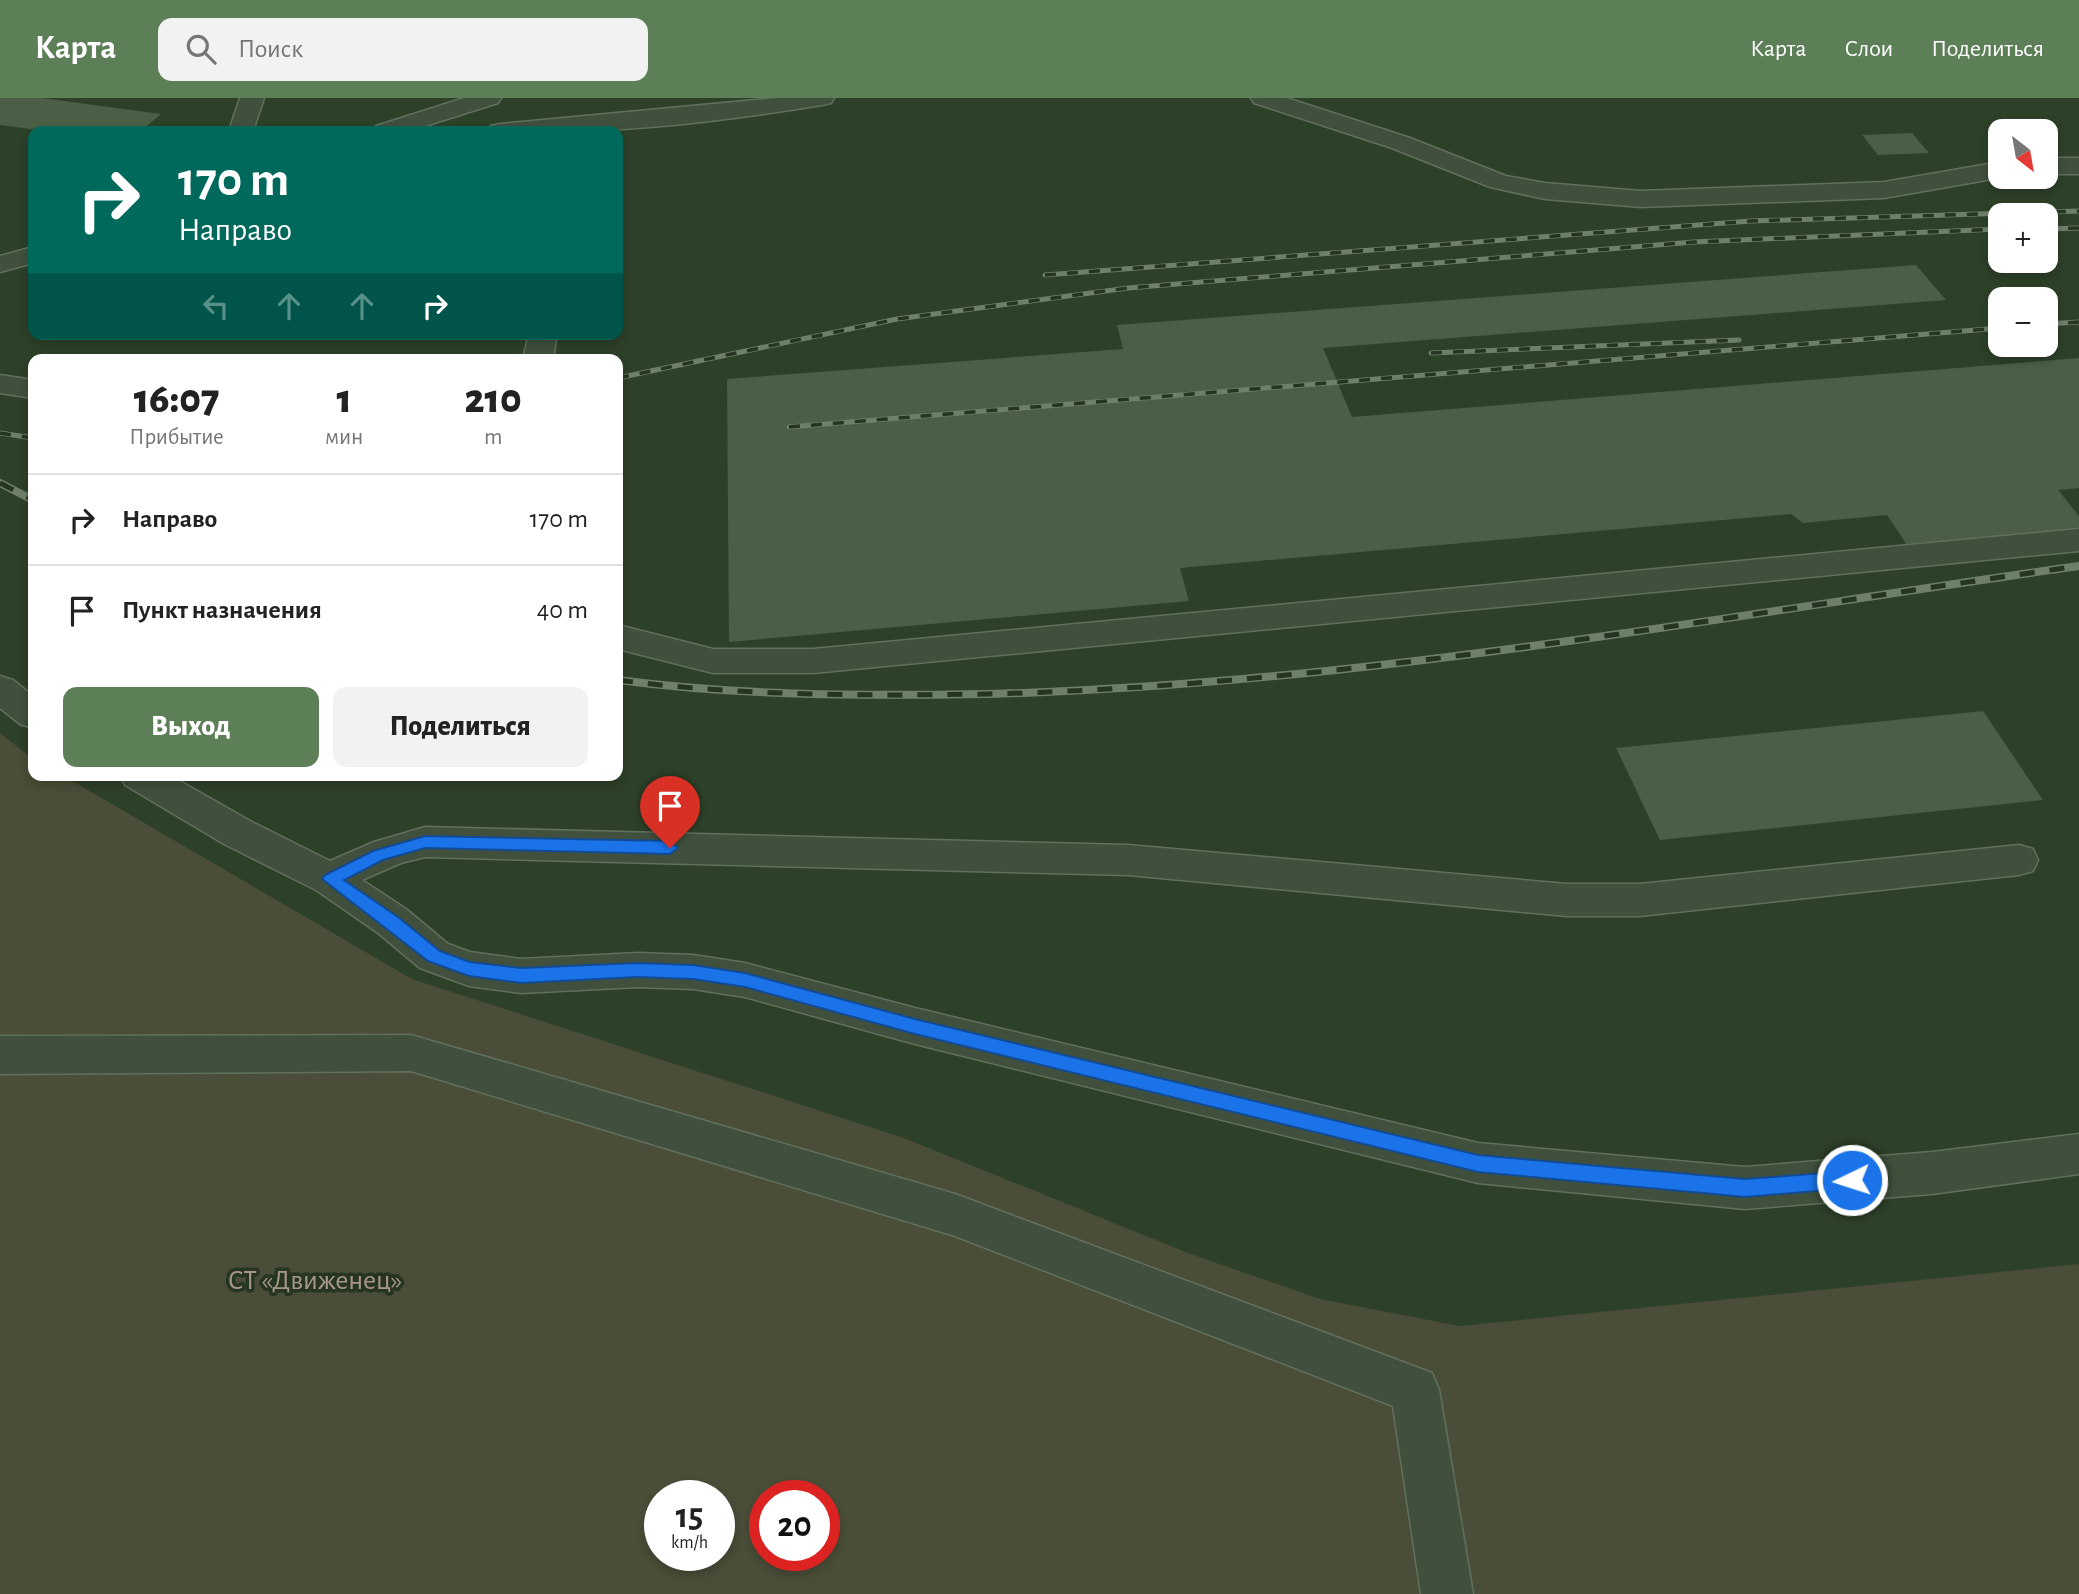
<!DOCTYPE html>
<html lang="ru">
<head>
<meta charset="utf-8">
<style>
	:root { --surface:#fff; --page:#f2f2f2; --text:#222; --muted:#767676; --line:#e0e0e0; --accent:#5d7f57 }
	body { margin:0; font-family:"Alegreya Sans",sans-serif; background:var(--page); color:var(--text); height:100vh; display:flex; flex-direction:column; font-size:26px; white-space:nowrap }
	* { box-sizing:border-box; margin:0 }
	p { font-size:23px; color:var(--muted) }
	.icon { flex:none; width:38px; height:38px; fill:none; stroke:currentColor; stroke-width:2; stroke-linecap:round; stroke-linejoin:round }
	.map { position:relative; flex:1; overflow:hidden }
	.drawer { position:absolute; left:28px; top:256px; width:595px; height:427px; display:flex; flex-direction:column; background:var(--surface); border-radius:14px; box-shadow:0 4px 10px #0003 }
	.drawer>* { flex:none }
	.hud { position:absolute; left:28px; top:28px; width:595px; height:214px; border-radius:14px; box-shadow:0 4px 10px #0003; background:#00695c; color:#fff; overflow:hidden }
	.needle { width:46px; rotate:149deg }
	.buttons { position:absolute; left:1988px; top:21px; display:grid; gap:14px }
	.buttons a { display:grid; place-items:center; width:70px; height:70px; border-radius:14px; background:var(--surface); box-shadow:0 4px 10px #0003; font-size:35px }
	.speed { position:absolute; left:644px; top:1382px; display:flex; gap:14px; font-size:35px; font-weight:700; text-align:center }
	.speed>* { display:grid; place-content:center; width:91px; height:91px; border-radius:50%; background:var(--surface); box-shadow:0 4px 10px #0003; line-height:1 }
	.speed small { font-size:18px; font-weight:400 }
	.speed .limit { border:10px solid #d22; background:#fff; color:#111 }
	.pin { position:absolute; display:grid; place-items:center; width:60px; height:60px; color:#fff; margin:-72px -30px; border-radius:50% 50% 50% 0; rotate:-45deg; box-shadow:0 0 7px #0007 }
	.pin .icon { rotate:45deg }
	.me { position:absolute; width:77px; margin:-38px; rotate:266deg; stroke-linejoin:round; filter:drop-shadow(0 0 5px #0008) }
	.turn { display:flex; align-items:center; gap:24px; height:147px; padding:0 35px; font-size:32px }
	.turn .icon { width:91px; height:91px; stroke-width:2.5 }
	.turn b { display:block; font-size:49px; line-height:60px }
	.lanes { display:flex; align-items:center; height:66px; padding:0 35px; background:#0003; justify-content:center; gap:35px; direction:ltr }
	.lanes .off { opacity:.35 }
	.eta { display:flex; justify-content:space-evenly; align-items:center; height:119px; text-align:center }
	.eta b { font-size:42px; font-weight:800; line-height:49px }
	.primary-button { display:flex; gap:14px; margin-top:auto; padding:14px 35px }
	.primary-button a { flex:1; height:80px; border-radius:14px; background:var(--accent); color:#fff; font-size:28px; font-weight:800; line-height:80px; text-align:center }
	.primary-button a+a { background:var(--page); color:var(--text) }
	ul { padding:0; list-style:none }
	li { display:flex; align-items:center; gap:21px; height:91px; padding:0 35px; border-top:2px solid var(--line) }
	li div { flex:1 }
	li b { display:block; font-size:26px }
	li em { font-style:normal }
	header { display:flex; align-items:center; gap:42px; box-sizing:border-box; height:98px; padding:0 35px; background:var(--accent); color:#fff }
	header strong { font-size:33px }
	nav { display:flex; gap:38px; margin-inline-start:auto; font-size:24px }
	.search { width:490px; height:63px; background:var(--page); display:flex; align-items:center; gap:18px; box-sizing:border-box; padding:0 24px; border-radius:14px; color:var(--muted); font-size:26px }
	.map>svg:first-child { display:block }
</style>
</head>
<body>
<header>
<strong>Карта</strong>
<div class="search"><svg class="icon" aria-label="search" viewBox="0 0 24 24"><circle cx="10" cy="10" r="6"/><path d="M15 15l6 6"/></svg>Поиск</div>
<nav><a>Карта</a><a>Слои</a><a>Поделиться</a></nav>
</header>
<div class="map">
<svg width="2079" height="1496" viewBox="0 0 2079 1496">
	<rect width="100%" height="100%" fill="#2d4028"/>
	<path fill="#4a4d37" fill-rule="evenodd" d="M0,635l33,26v16h29l350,204 492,159 284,115 132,46 140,27 619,-62v330h-2079zM660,1398h59v60h-59zM765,1398h59v60h-59z"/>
	<path fill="#4a5f45" d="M0,0h42l119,16 -20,17h-96l-45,-6z
		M1912,35l17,20 -51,2 -16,-20z
		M1916,167l30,35 -623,48 29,69 727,-59v130l-21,2 21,26v19l-168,16 -24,-36 -84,8 -12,-9 -611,54 9,33 -460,41 -2,-263 396,-30 -6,-24z
		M1983,613l60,89 -383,40 -44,-92z"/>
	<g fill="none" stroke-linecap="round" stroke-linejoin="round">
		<g stroke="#61705d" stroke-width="3">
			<path id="minor" d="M240,0h24l-11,33h-24z
				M464,0h37l-3,5 -89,28h-36l3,-5z
				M776,0h58l-3,5 -9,2c-110,18 -223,31 -334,26l3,-5 9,-2z
				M1251,0h36l123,40 96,38 39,7 96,8 243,-9 116,-20v15h4l-120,21 -243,9 -96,-8 -55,-12 -98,-39 -138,-45z
				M2046,60h33v16h-33z
				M33,149v16l-33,9v-16z
				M529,236h28l-4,25h-30z
				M0,277l33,5v18l-33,-5z
				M2079,431v22l-1266,122h-100l-95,-24v-24l95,24h100z
				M0,578l13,4 20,16v32l-13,-4 -20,-16z
				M120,677h49l83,47 78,39 44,-19 51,-15 703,18 439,39h73l379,-39 14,4 5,11 -5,11 -14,4 -379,41h-73l-439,-41 -703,-18 -24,6 -39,17 44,29 42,35 22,8 51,7 117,-6 55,2 52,8 170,45 563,135 267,24 187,-15 147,-18v40l-147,20 -187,15 -267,-26 -563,-139 -170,-47 -52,-8 -55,-2 -117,6 -52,-7 -49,-18 -42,-35 -62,-43 -92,-46 -99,-59z
				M411,937l544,159 477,179 7,17 34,204h-52l-28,-188 -438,-170 -544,-165 -411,3v-38z"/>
		</g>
		<use href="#minor" fill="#40503c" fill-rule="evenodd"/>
		<g stroke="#6e806a" stroke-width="5">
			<path id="rail-far1" d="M2046,131l33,-1
				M1045,177l706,-54 328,-10
				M2046,226l33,-2
				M1431,255l308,-13
				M618,280l279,-59 231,-31 566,-46 306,-13
				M789,329l1211,-99
				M0,335l33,5"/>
		</g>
		<g stroke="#6e806a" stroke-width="8">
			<path id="rail" d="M0,385l33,17
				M618,582c123,16 245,16 369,14 368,-9 728,-77 1092,-128"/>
		</g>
		<use href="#rail-far1" stroke="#253521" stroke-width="3.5" stroke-dasharray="11" stroke-linecap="butt"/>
		<use href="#rail" stroke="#253521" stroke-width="5" stroke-dasharray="15" stroke-linecap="butt"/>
	</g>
	<path fill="#1a73e8" stroke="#114b97" stroke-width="2" d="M425,738l245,5 8,7 -8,6 -245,-6 -42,12 -39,20 54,37 42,34 30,11 51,6 117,-5 55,2 52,8 170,46 563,136 267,24 107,-8 6,2 3,7 -3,6 -6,2 -107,9 -267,-25 -563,-138 -170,-47 -52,-8 -55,-2 -117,6 -52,-7 -41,-15 -106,-82 3,-4 48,-24z"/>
	<g text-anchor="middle" stroke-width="7" stroke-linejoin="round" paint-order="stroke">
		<g font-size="28" fill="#a89687" stroke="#253521">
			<text x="315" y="1191">СТ «Движенец»</text>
		</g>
	</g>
</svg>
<div class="buttons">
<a><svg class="needle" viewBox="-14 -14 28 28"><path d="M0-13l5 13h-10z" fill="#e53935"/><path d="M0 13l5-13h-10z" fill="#767676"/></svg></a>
<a>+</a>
<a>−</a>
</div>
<div class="speed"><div>15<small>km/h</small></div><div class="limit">20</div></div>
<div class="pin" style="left:670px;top:750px;background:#d93025"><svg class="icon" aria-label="arrive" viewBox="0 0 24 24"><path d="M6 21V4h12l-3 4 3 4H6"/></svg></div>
<svg class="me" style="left:1852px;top:1082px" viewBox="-20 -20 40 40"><circle r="17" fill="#1a73e8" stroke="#fff" stroke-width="3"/><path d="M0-11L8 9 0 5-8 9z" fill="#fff"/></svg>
<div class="hud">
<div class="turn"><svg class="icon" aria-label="right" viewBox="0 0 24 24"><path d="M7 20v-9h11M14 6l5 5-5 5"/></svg><div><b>170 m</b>Направо</div></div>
<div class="lanes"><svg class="icon off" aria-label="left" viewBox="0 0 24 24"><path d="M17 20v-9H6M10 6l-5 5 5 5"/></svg><svg class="icon off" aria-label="ahead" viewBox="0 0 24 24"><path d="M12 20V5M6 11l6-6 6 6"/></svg><svg class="icon off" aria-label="ahead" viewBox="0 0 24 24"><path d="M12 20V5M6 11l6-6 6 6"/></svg><svg class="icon" aria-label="right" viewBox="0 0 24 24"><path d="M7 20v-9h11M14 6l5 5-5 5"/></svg></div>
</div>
<section class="drawer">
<div class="eta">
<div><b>16:07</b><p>Прибытие</p></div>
<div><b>1</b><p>мин</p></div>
<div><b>210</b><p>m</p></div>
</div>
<ul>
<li><svg class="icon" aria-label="right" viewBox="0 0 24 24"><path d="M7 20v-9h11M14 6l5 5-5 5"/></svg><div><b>Направо</b></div><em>170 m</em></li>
<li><svg class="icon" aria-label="arrive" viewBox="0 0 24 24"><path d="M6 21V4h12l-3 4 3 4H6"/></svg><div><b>Пункт назначения</b></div><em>40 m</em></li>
</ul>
<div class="primary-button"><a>Выход</a><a>Поделиться</a></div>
</section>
</div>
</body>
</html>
